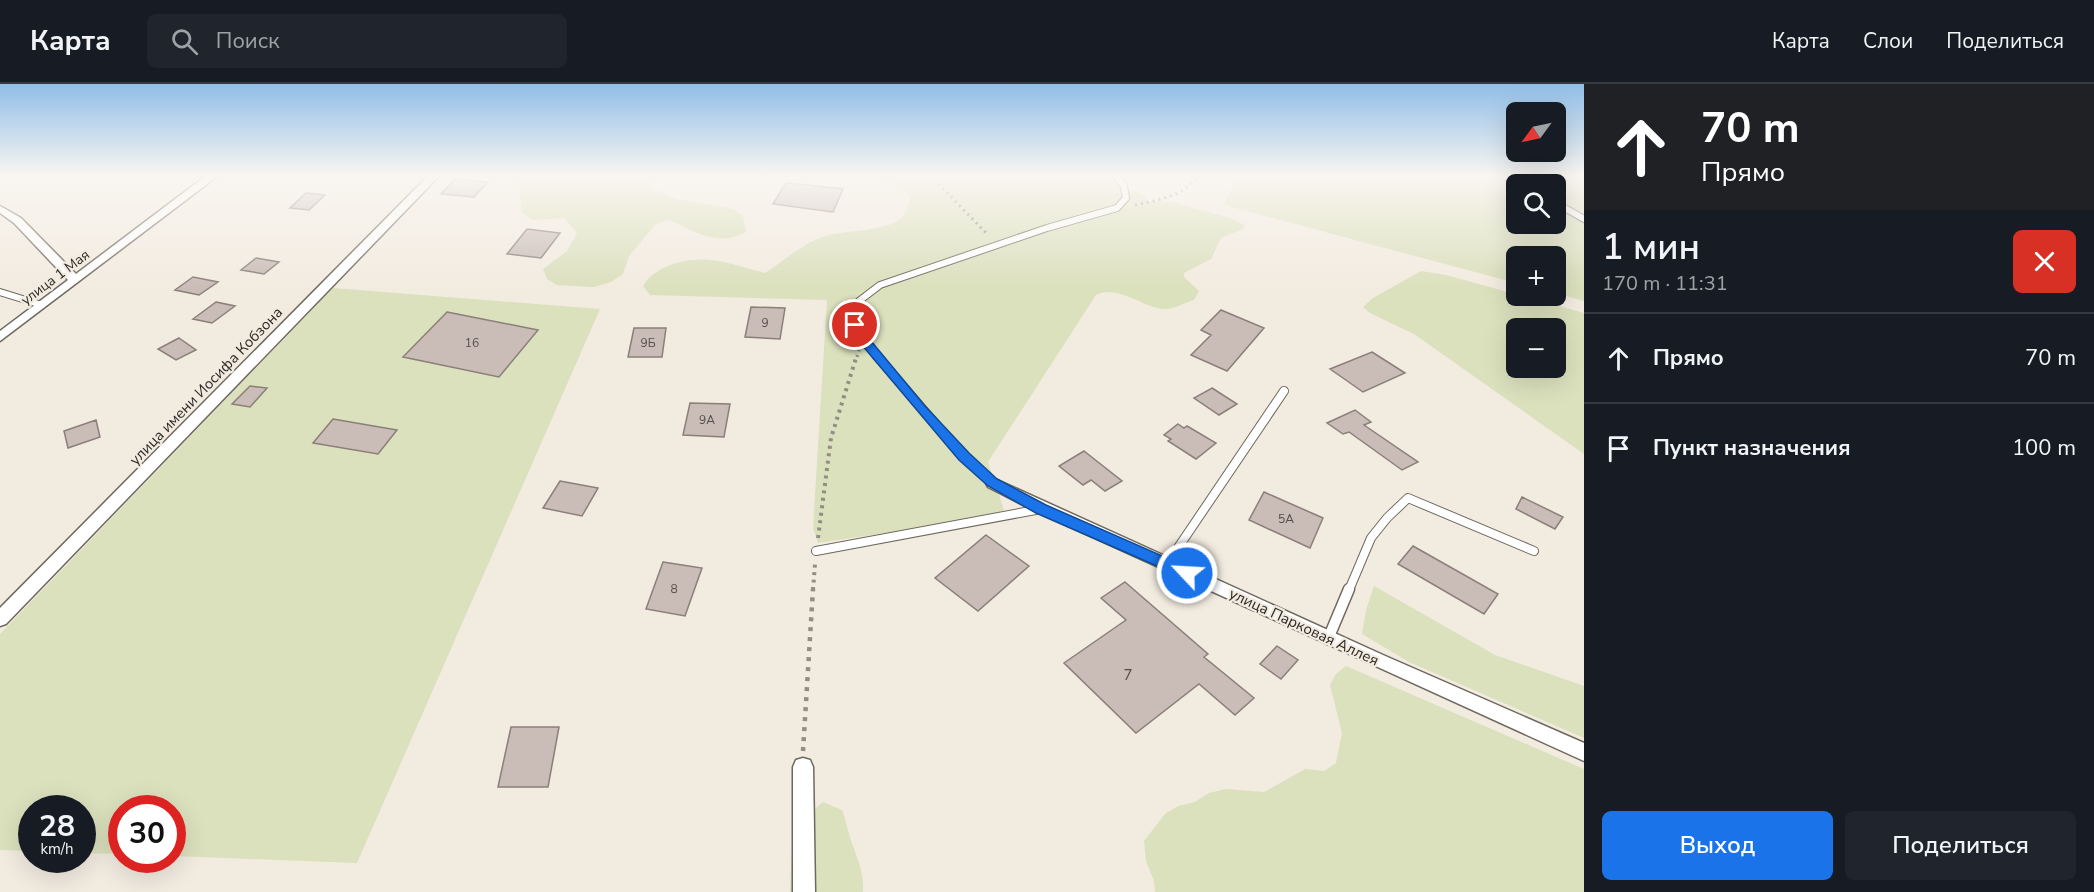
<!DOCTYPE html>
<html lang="ru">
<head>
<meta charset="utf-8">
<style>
	:root { --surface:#171b24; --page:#20242c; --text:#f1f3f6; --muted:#9ea1a6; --line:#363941; --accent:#1a73e8 }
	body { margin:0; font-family:"Nunito Sans",sans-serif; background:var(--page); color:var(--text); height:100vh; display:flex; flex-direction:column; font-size:22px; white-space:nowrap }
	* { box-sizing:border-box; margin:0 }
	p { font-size:20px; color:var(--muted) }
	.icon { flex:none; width:33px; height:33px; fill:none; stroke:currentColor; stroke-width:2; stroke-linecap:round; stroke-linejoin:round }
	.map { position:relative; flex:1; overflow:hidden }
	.panel { display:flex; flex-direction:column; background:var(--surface); width:510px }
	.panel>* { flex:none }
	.guide { background:#202124; color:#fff; overflow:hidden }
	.needle { width:39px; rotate:237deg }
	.fabs { position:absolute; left:1506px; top:18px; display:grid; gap:12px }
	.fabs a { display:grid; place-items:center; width:60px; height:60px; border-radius:9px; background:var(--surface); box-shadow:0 6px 24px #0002; font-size:30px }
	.speed { position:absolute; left:18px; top:711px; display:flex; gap:12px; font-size:30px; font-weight:700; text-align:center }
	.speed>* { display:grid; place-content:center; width:78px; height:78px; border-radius:50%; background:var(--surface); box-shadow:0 6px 24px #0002; line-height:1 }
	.speed small { font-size:15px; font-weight:400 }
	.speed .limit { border:9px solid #d22; background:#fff; color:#111 }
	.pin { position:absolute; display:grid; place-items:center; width:51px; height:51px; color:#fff; margin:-26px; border:3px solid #fff; border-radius:50%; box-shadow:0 2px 6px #0007 }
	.me { position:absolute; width:66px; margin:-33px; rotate:295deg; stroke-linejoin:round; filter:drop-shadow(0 0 4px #0008) }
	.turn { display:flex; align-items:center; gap:21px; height:126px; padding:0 18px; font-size:27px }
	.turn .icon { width:78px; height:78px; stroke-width:2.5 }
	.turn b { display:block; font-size:42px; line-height:51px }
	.round { display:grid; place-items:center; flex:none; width:63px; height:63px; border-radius:9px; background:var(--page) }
	.head { display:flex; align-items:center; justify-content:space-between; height:102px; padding:0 18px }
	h1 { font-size:36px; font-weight:600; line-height:45px }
	.action { display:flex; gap:12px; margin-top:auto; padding:12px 18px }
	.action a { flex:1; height:69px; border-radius:9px; background:var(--accent); color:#fff; font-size:24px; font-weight:600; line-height:69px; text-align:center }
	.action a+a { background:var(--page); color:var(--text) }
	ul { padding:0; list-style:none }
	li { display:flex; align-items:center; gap:18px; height:90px; padding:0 18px; border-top:2px solid var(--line) }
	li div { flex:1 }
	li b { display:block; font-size:22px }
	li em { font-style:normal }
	header { display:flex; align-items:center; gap:36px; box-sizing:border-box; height:84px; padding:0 30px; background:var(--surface); border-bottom:2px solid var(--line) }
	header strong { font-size:28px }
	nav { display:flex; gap:33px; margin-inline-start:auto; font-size:21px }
	.search { width:420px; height:54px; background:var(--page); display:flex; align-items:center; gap:15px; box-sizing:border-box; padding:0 21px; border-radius:9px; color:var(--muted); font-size:22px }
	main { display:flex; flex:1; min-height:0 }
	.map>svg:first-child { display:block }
</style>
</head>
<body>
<header>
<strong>Карта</strong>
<div class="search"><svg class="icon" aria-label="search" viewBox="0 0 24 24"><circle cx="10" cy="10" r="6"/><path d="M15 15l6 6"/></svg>Поиск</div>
<nav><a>Карта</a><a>Слои</a><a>Поделиться</a></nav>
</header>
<main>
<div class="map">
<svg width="1584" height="808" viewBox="0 0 1584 808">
	<rect width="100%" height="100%" fill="#f2ebe0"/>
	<path fill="#dbe0bd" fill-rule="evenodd" d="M510,91h146l-11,6 8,7 23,11 58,10 9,7 3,16c-28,16 -51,-1 -77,-12l-13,4 -27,32 -6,18 -12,8 -17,5 -37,-2 -10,-6 -4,-10 24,-18 10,-18 -13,-15 -32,2 -10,-8 -3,-25z
		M878,91h227l9,9 27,10 8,8h23l58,16 14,7 -1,4 -22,9 -10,21 -27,14v4l15,14 -5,9c-8,2 -20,9 -28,9 -20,1 -48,-26 -70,-14l-108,167 16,48 -19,8 -167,25 -5,-15 14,-228 -177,-5 -7,-9c13,-23 51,-30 76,-25 15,3 31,8 46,12 17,-11 36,-28 55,-35 21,-9 72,-5 84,-23 4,-5 5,-12 7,-17l-7,-9z
		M1238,91h346v126l-28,-8v-37h-40v27l-292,-78zM1516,100h40v40h-40z
		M1421,187l25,4 138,38v141l-170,-120 -44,-21 -7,-6 10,-9zM1556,244v40h-40v-40z
		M333,204l267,21 -243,554 -184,-7 -1,-48h-50l-1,46 -38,-1 -1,-45h-50l-1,43 -31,-1v-216z
		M1374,502l121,69 89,31v52l-175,-76 -47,-28 4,-24z
		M1346,582l238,103v123h-429l-1,-11 -8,-20 -2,-20 21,-27 13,-8 17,-4 14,-9 17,-4 38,3 41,-23 19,2 12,-8 6,-30 -12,-48 6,-11z
		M823,718l19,8c5,13 6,24 11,36 6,17 11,28 10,46h-73l3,-64z"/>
	<path fill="#cabcb7" stroke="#8b7f7a" stroke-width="1.5" d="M455,95l33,3 -14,15 -33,-3z
		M788,99l55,6 -10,23 -60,-8 12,-20z
		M306,109l19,2 -16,15 -19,-2z
		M527,145l33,4 -19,25 -34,-4z
		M256,174l23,4 -15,12 -23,-4z
		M193,193l25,5 -19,13 -24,-5z
		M216,218l19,4 -23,17 -19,-4z
		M751,223l34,1 -5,31 -35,-2z
		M1221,226l43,18 -37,43 -36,-16 20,-20 -10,-5z
		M447,228l91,18 -39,47 -96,-20z
		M634,244h32l-4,29h-34z
		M179,254l17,12 -20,10 -18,-11z
		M1372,268l33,21 -42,19 -33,-23z
		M250,302l17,2 -17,19 -18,-3z
		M1212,304l25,16 -18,11 -25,-17z
		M690,319l40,1 -6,33 -41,-2z
		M1355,326l16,12 -7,3 54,37 -16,8 -53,-38 -6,2 -16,-11z
		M333,335l64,11 -19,24 -65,-11z
		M96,336l4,17 -32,11 -4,-17z
		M1178,340l6,4 3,-2 29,17 -20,16 -28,-18 3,-2 -7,-4z
		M1084,367l38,30 -17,10 -14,-11 -8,5 -24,-19z
		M560,397l38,7 -16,28 -39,-8z
		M1264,408l59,26 -13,30 -61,-28z
		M1522,413l41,20 -8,12 -39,-20z
		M986,451l43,31 -51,45 -43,-33z
		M1413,462l85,48 -14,20 -86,-50z
		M663,478l39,6 -17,48 -39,-7z
		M1125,498l83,72 -4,3 50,41 -19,17 -36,-31 -63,49 -72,-70 62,-43 -25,-22z
		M1277,562l21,14 -17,19 -21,-15z
		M511,643h48l-11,60h-50z"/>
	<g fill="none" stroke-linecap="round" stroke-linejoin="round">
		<g stroke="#6e685e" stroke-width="8">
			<path id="lane-far2" d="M1502,91l18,9
				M1556,119l28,16
				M0,208l42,13
				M878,273l-23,-32 4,-24 21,-16 167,-57 70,-20 9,-10 -2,-12 -9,-11"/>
		</g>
		<g stroke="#6e685e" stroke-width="10">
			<path id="lane-far1" d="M876,271l88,102 29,26
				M816,467l225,-42
				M1167,480l117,-173
				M1349,506l22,-52 16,-20 21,-20 126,53"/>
		</g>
		<g stroke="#6e685e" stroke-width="13">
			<path id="lane" d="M1328,555l21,-50"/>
		</g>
		<g stroke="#6e685e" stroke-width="3">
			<path id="street" d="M207,91h12l-219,166v-10l68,-51 -54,-57 -14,-10v-7l21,12 55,56z
				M429,91h11l-434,449 -6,2v-18z
				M993,394l390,177 201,88v18l-553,-252 -43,-22 -2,-4 2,-4z
				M803,674l7,2 3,7 2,125h-22v-125l3,-7z"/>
		</g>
		<path stroke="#928d85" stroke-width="3" stroke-dasharray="2 4" stroke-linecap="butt" d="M930,91l58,60
			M1135,121c24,-5 49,-9 64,-30
			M857,273l2,-7"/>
		<path stroke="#928d85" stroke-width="4" stroke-dasharray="3 4.5" stroke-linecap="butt" d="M818,454l13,-100 26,-83
			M813,506l2,-26"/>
		<path stroke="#928d85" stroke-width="4.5" stroke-dasharray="4 6" stroke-linecap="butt" d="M803,667l10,-162"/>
		<use href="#lane-far2" stroke="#fff" stroke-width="6"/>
		<use href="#lane-far1" stroke="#fff" stroke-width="8"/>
		<use href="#lane" stroke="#fff" stroke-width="10"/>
		<use href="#street" fill="#fff" fill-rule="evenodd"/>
	</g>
	<linearGradient id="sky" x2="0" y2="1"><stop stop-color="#91bee7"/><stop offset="0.45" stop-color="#f9f6f1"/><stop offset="1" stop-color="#f9f6f1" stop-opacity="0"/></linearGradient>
	<rect width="1584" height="204" fill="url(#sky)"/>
	<path fill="#1a73e8" stroke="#114b97" stroke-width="1.5" d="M855,238l4,1 12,18 54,65 44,47 28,26 49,26 146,64 2,4 -2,4h-10l-146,-64 -48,-27 -29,-26 -97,-115 -12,-20z"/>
	<g text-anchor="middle" stroke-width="4.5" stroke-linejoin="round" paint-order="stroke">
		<g font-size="12" fill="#544e4a">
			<text x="765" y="243">9</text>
			<text x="472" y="263">16</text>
			<text x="648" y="263">9Б</text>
			<text x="707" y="340">9А</text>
			<text x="1286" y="439">5А</text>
			<text x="674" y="509">8</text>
		</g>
		<g font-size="14" fill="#2c2925" stroke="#f2ebe0">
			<text transform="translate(55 193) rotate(-37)" y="5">улица 1 Мая</text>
		</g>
		<g font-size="15" fill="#2c2925" stroke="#f2ebe0">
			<text transform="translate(206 302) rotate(-46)" y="5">улица имени Иосифа Кобзона</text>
			<text transform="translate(1304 543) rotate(25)" y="5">улица Парковая Аллея</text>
		</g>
		<g font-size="15" fill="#544e4a">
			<text x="1128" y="596">7</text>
		</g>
	</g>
</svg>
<div class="fabs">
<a><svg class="needle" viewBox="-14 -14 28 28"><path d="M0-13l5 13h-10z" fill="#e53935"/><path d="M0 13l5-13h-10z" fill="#9ea1a6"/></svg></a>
<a><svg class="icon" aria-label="search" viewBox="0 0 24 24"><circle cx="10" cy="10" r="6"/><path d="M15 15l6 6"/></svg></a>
<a>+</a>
<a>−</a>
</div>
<div class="speed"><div>28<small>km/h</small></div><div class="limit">30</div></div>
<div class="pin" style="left:855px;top:241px;background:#d93025"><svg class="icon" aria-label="arrive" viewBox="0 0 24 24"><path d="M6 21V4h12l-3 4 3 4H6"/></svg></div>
<svg class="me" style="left:1187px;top:489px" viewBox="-20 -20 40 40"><circle r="17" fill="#1a73e8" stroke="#fff" stroke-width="3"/><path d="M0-11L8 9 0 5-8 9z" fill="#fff"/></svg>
</div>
<section class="panel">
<div class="guide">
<div class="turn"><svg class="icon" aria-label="ahead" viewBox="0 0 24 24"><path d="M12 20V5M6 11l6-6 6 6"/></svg><div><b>70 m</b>Прямо</div></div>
</div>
<div class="head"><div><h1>1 мин</h1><p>170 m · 11:31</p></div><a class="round" style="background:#d93025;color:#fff"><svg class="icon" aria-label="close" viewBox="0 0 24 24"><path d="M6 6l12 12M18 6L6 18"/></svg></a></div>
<ul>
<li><svg class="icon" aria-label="ahead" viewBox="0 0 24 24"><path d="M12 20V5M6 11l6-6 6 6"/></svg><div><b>Прямо</b></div><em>70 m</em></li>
<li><svg class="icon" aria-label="arrive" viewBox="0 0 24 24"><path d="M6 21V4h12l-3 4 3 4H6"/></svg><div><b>Пункт назначения</b></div><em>100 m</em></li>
</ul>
<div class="action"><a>Выход</a><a>Поделиться</a></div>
</section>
</main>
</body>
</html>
